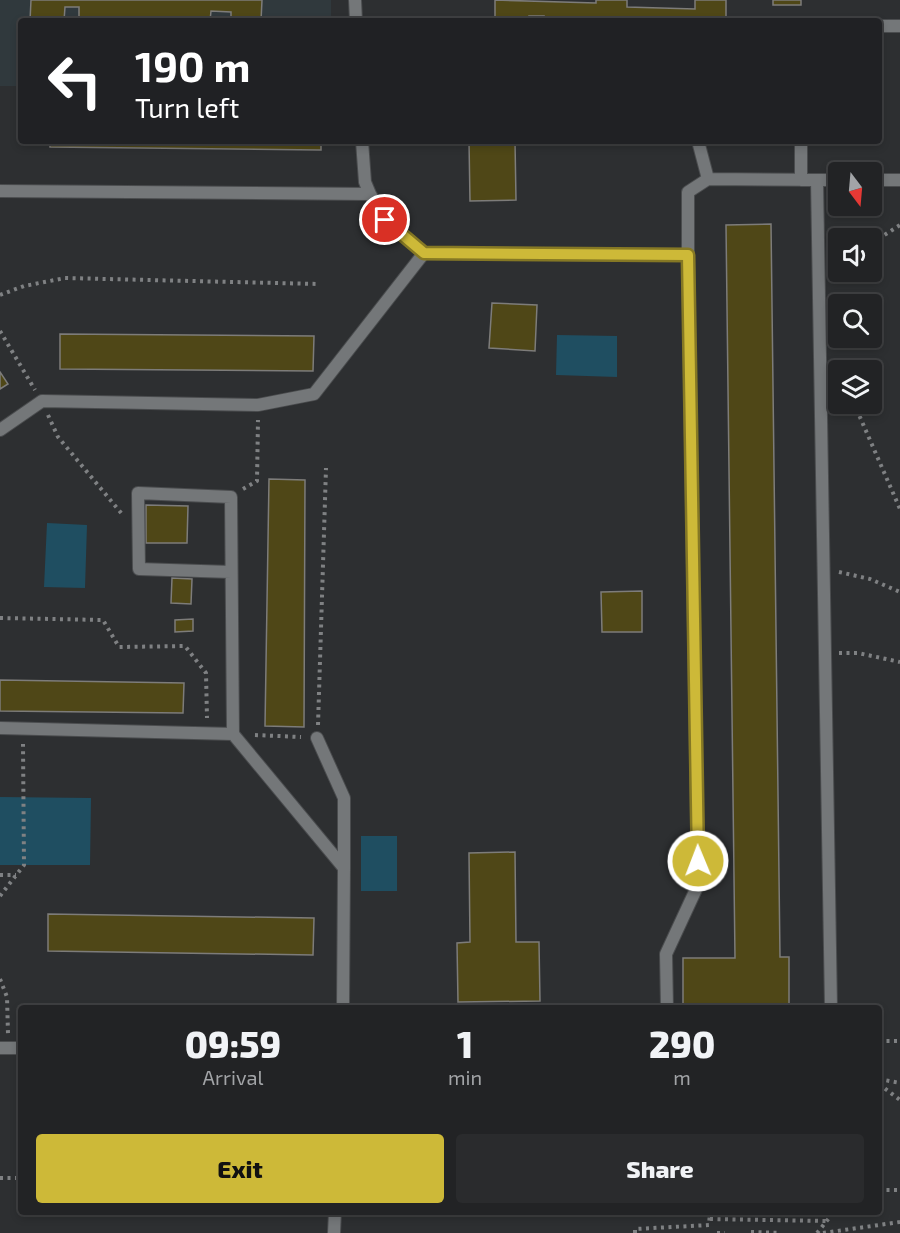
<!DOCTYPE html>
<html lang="en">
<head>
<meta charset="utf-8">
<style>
	:root { --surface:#222325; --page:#2a2b2d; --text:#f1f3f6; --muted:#a2a4a7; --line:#3f4042; --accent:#cdb938 }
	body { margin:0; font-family:"Exo 2",sans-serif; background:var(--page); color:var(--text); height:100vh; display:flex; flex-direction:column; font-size:22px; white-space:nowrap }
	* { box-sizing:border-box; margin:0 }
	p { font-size:20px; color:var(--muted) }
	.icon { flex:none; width:33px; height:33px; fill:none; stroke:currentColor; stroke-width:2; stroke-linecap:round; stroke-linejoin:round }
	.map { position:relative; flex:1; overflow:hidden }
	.sheet { position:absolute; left:18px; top:1005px; width:864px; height:210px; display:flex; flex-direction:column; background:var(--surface); border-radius:6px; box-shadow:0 3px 9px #0003,0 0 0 2px var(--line) }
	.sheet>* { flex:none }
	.top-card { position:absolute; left:18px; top:18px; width:864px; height:126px; border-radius:6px; box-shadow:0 3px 9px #0003,0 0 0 2px var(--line); background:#202124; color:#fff; overflow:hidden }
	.needle { width:39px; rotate:164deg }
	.buttons { position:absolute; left:828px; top:162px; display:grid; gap:12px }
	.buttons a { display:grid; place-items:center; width:54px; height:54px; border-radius:6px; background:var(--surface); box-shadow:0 3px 9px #0003,0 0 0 2px var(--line); font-size:30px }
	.pin { position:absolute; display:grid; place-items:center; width:51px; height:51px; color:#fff; margin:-26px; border:3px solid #fff; border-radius:50%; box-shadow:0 2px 6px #0007 }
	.me { position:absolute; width:66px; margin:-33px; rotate:359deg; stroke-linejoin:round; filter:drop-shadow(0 0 4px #0008) }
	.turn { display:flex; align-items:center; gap:21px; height:126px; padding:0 18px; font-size:27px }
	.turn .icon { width:78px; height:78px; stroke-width:2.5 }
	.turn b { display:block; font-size:42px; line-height:51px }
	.eta { display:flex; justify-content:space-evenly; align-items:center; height:102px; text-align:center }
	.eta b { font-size:36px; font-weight:800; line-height:42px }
	.primary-button { display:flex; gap:12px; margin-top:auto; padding:12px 18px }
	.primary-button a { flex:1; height:69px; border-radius:6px; background:var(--accent); color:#111; font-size:24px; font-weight:800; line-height:69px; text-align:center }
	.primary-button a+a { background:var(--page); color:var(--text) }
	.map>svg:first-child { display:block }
</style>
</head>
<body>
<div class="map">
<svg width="900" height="1233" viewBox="0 0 900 1233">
	<rect width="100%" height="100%" fill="#2d2f31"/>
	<path fill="#30393d" d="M0,0h331v21h-310v65h-21z"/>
	<path fill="#1f4e61" d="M557,335l60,1v41l-61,-2z
		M47,523l40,2 -2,63 -41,-1z
		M0,797l91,1 -1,67h-90z
		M361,836h36v55h-36z"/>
	<path fill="#4f4717" stroke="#7d7c7a" stroke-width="1.5" d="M31,0h231l-1,21h-30v-9l-20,-1 -1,10h-131v-14h-14l-1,14h-34z
		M495,0l101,3v-3h31v7l68,2v-9h31v21h-183l1,-5h-15v5h-34z
		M773,0h28v5h-28z
		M50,141h271v9l-271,-3z
		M469,141h46l1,59 -46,1z
		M771,224l9,733h9v51h-106v-50h52l-9,-733z
		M492,303l45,2 -2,46 -46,-3z
		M60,334l254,2 -1,35 -253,-2z
		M0,372l8,12 -8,5z
		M269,479l36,1 -1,247 -39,-1z
		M146,505l42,1 -1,37h-41z
		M172,578l20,1 -1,25 -20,-1z
		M642,591v41h-40l-1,-40z
		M193,619v12l-18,1v-12z
		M0,680l184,3 -1,30 -183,-2z
		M515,852l1,90h23l1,59 -82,1 -1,-59 13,-1 -1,-89z
		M48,914l266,4 -1,37 -265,-4z"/>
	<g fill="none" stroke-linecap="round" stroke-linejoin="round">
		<g stroke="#4a4c4e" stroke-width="14">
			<path id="lane" d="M355,0l1,21
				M879,26h21
				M362,141l3,41 5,12
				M698,141l10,38
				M801,180v-39
				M817,180l14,828
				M872,180h28
				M0,191l370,3 15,26 39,33 264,2v-63l20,-13 130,1
				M0,430l42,-29 216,4 56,-11 110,-141
				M231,572l-92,-3 -1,-76 93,4 2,237
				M0,728l233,6 111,134 -1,140
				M317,738l27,60v70
				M667,1008l-1,-54 32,-69 -10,-630
				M0,1048h21
				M334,1233l1,-21"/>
		</g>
		<path stroke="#7f8183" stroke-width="4" stroke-dasharray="3 4.5" stroke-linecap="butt" d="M872,243l28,-18
			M0,295l24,-9 41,-8 253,6
			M0,331l35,59
			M843,404l13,4 44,101
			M48,415l10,22 64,77
			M243,489l14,-8 1,-61
			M839,572l31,7 30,13
			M0,618l103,2 16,27 66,-1 21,27 1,45
			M839,653h19l42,9
			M318,725l8,-257
			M255,735l46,2
			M0,875h16
			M0,896l24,-31 -1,-121
			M0,979l7,18 1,37
			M879,1041h21
			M879,1079l21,4
			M879,1084l21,16
			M0,1178h21
			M879,1190h21
			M710,1219l117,2
			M751,1232l30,1
			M635,1233v-4l74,-4 1,-13
			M717,1233h8
			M817,1233l17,-21
			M823,1233l77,-11"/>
		<use href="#lane" stroke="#747779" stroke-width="12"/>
	</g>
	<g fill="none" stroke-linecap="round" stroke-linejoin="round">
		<g stroke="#857824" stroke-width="15">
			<path id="route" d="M385,220l39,33 264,2 10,606"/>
		</g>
		<use href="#route" stroke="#cdb938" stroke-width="10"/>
	</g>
</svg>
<div class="buttons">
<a><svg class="needle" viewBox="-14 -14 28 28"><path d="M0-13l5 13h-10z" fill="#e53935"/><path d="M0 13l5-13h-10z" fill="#a2a4a7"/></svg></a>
<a><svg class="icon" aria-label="sound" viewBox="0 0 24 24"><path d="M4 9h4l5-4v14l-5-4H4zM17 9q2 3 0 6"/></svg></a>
<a><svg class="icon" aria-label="search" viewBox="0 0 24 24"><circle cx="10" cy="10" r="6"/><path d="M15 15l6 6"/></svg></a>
<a><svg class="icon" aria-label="layers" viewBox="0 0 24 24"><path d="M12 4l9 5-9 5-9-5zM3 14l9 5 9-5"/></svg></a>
</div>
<div class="pin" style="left:385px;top:220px;background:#d93025"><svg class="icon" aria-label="arrive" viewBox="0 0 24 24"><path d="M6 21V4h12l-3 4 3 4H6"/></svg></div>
<svg class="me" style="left:698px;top:861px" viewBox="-20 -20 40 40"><circle r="17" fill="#cdb938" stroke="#fff" stroke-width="3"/><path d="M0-11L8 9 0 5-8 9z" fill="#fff"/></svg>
<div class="top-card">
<div class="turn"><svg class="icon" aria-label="left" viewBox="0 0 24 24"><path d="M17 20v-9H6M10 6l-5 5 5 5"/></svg><div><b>190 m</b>Turn left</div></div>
</div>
<section class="sheet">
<div class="eta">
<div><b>09:59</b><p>Arrival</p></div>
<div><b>1</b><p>min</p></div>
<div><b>290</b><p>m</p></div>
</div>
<div class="primary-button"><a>Exit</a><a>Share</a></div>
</section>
</div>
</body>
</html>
